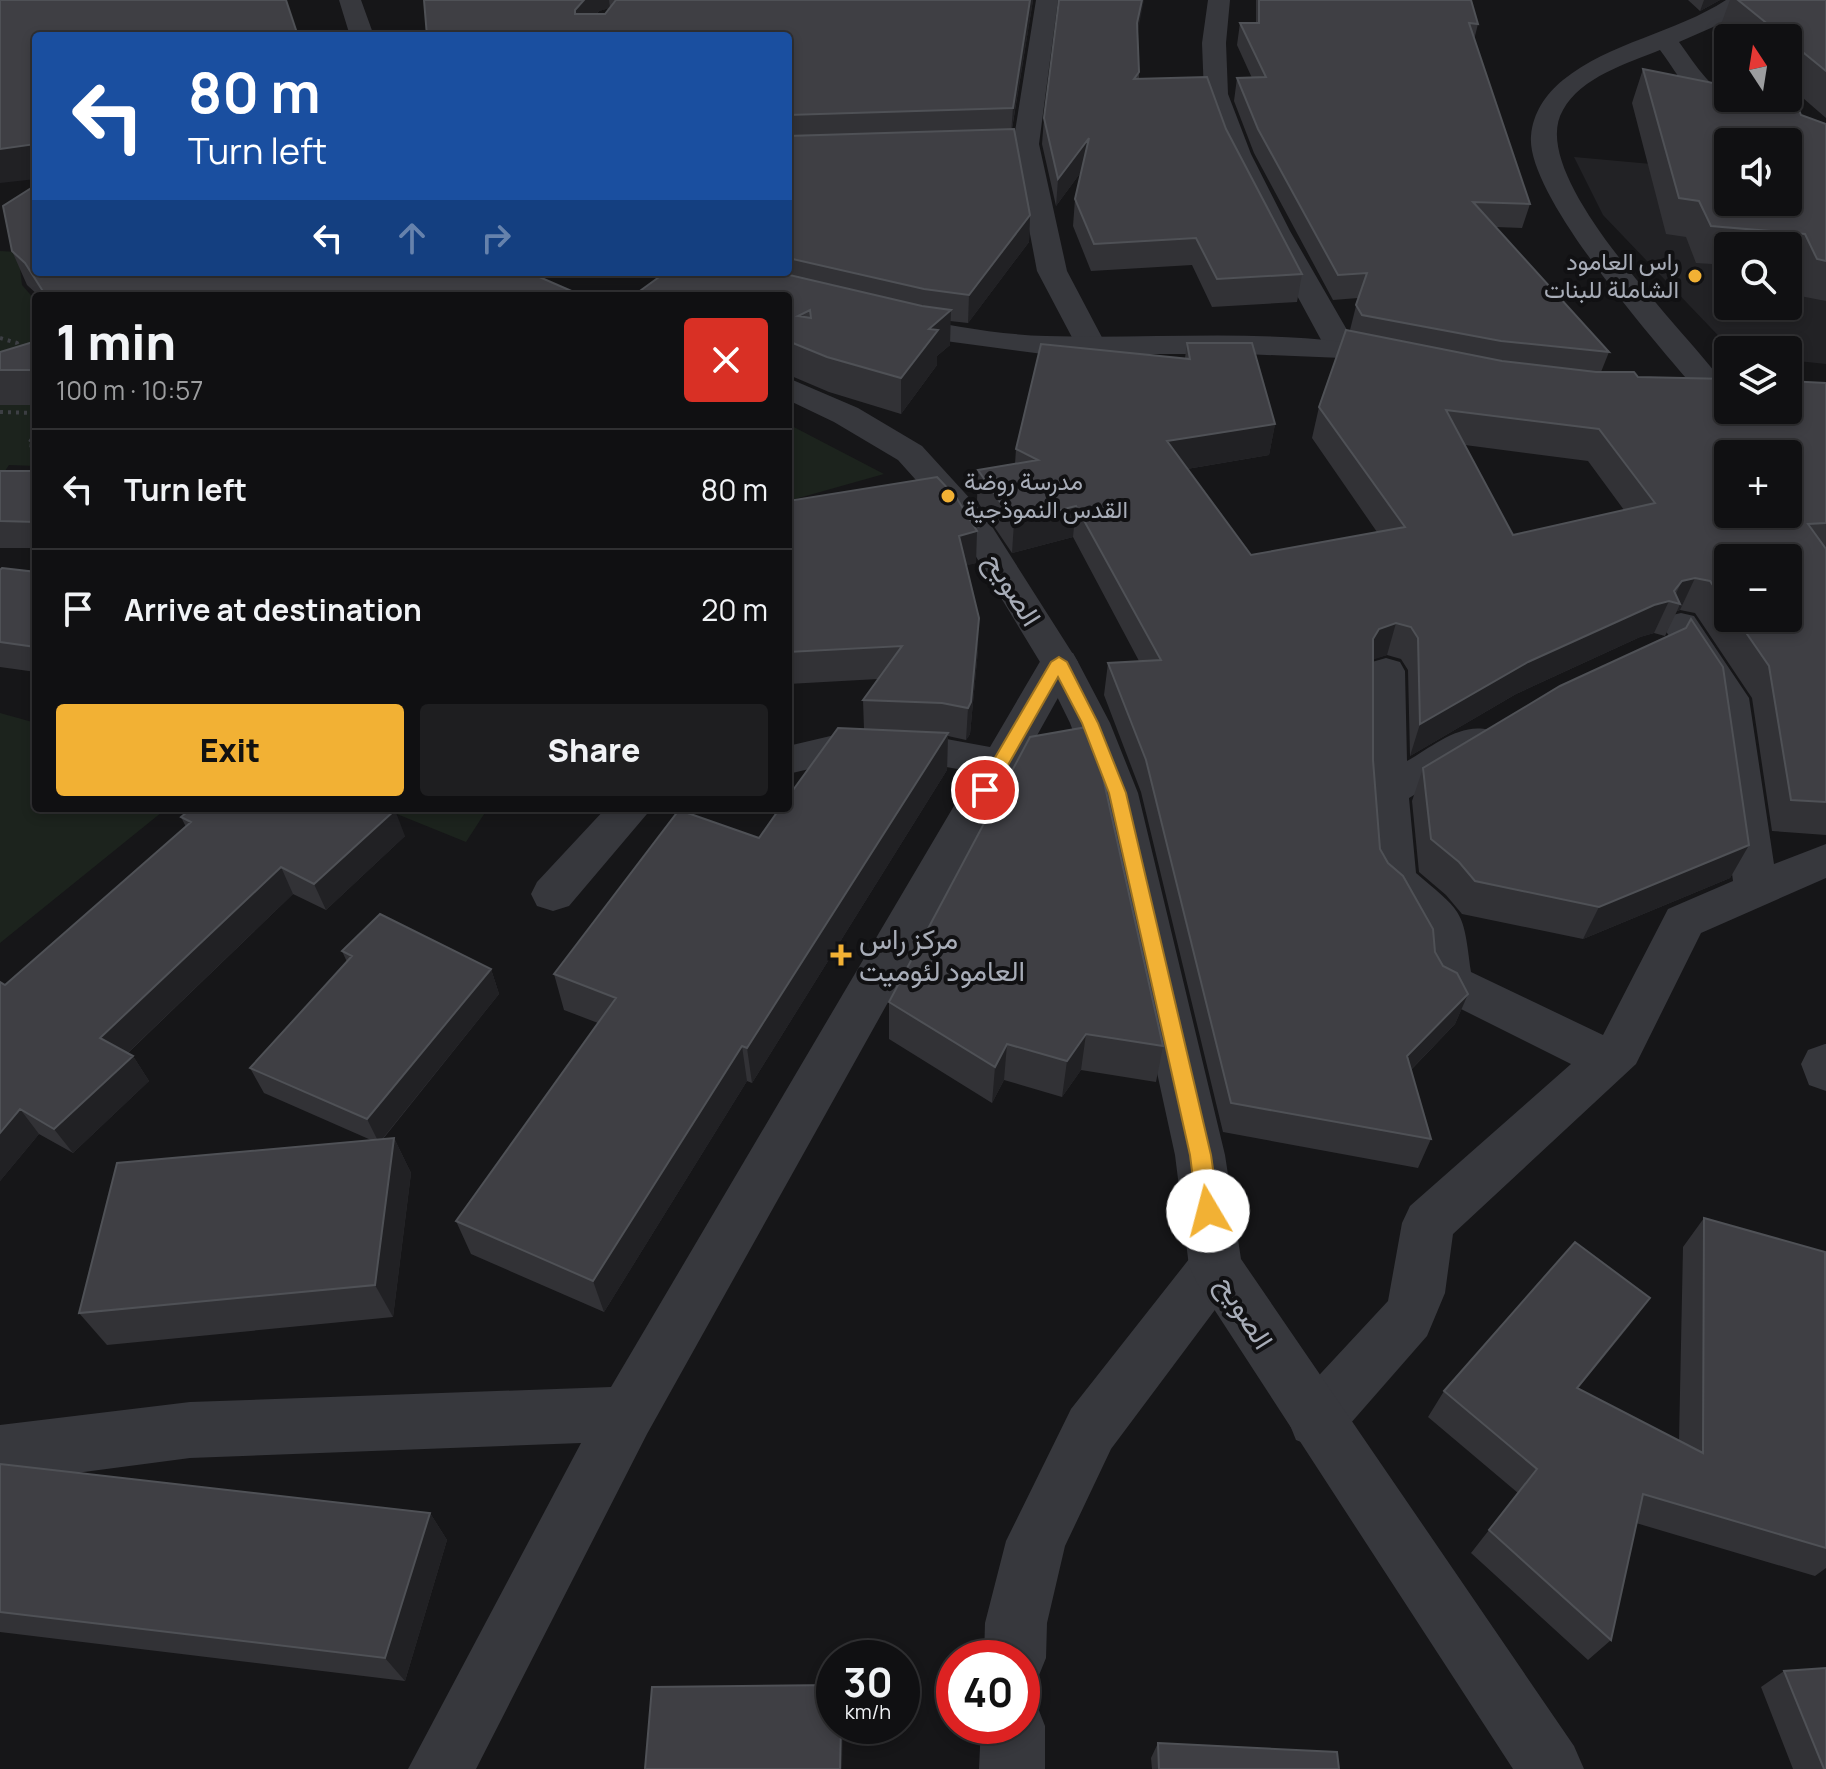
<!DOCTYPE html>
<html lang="en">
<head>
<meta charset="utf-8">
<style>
	:root { --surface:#101012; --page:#1e1e20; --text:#f1f3f6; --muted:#9c9d9f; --line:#303032; --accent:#f2b134 }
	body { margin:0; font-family:Manrope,Vazirmatn,sans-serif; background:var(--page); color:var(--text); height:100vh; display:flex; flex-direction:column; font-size:30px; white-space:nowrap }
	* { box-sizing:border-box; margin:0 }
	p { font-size:26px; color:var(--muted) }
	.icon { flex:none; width:44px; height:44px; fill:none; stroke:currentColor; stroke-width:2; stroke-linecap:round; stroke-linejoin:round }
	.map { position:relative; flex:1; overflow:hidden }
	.drawer { position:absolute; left:32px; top:292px; width:760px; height:520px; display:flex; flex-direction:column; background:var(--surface); border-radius:8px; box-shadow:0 4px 12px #0003,0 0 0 2px var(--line) }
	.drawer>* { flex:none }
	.banner { position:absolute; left:32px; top:32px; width:760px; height:244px; border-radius:8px; box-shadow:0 4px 12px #0003,0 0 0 2px var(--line); background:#1a4fa0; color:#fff; overflow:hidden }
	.needle { width:52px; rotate:348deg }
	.tools { position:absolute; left:1714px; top:24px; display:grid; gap:16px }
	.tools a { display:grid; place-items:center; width:88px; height:88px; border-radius:8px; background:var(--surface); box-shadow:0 4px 12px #0003,0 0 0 2px var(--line); font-size:40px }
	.speed { position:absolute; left:816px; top:1640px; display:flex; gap:16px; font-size:40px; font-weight:700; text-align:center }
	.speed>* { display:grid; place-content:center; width:104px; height:104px; border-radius:50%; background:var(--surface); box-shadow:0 4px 12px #0003,0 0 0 2px var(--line); line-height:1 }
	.speed small { font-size:20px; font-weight:400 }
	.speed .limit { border:12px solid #d22; background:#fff; color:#111 }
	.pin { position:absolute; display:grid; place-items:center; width:68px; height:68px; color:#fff; margin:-34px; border:4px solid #fff; border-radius:50%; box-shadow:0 2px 8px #0007 }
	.me { position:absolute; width:88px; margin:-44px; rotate:352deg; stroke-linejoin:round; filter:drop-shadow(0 0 6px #0008) }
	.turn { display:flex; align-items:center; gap:28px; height:168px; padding:0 24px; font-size:36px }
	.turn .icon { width:104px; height:104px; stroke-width:2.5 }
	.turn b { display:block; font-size:56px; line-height:68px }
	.lanes { display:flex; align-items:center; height:76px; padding:0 24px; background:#0003; justify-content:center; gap:40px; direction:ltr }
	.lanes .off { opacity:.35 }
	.round { display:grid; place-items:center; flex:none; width:84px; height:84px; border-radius:8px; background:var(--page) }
	.head { display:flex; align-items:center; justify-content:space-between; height:136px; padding:0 24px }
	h1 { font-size:48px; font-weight:800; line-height:60px }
	.action { display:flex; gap:16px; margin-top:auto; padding:16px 24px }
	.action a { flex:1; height:92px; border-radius:8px; background:var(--accent); color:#111; font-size:32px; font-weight:800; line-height:92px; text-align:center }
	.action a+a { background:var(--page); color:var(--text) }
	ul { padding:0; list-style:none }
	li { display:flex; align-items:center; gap:24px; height:120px; padding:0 24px; border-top:2px solid var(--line) }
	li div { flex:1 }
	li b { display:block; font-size:30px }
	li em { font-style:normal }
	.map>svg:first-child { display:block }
</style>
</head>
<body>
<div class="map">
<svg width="1826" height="1769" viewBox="0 0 1826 1769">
	<rect width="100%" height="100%" fill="#161618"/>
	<path fill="#222225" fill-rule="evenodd" d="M1574,157l154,14v31h60l38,-22v184l-38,-4v-10h-56l-129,-135zM1728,246h60v60h-60z"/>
	<path fill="#1c231d" d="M0,251l18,1 4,33 14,16v165l-27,-1 -9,13z
		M788,424l96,50 -96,27z
		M0,713l36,10v85h131l-167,135z
		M382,808h106l-22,34z"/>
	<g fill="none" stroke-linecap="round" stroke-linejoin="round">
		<path stroke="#3d3f44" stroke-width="4" stroke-dasharray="3 5" stroke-linecap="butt" d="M0,338l17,5 3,7
			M0,412l36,1
			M36,433l-8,12 8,1"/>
		<path fill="#37383d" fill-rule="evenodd" d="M1036,0h22l-19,144 28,127 39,74 -4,7 -11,2 -11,-2 -4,-7 -39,-74 -24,-127z
			M1208,0h22l-4,43 2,51 23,60 39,77 68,118 -5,7 -11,2 -11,-2 -5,-7 -64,-118 -37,-77 -21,-60 -2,-51z
			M1726,0h26l-32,24 -41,18c9,12 17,25 27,36 29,33 78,50 120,66v17l-38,-14v-5c-32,0 -76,-28 -98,-51 -11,-12 -20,-28 -30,-41 -32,13 -79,27 -97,60 -40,67 128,225 165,279l-4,8 -11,3 -11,-3c-41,-49 -176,-200 -171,-261 2,-23 14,-41 32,-56 47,-38 112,-47 163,-80z
			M1681,613l13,3 55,82 25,166 52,-20v34l-125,55 -65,131 -183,170 -8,59 -18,43 -91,104 -20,8 -20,-8 -8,-20 8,-20 92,-99 14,-78 8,-17 161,-142 -138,-69 -7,-13 -6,-54 -41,-36 -6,-12 -7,-88 1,-121 5,-9 14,-4 14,4 5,9 2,90c25,-14 53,-39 82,-31l6,10 -6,10 -80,48 7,75c48,41 47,36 55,99l132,63 65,-126 65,-28 -24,-182 -47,-74 6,-9z
			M1059,649l14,4 5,9 -431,772 -171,335h-68l173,-326 -391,15 -190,25v-58l190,-23 421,-15 363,-615 -33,-6 -102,-4 -51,12v-28l51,-12 102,4 49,9 55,-94z
			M606,808h46l-83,98 -16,5 -16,-5 -6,-12 6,-12z
			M1825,1044h1v47l-17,-6 -8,-21 7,-14z
			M1216,1242l19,7 8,17 -8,17 -124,166 -46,97 -18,77 -1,35 -9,22 -15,6v-28h-38l1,-35 21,-82 65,-132 126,-160z
			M1022,1698l14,5 9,23v43h-66l2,-43h41z"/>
		<path fill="#37383d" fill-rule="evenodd" d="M339,0h22l13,36h-24z
			M788,287c84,21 171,46 258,49 122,4 246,-11 365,18l5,7 -5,7 -11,2 -58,-12 -98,-4h-201l-120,-16 -135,-33v-9h-15l4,-6z
			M788,378l70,30 64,38 62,68 94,148 32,61 28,70 87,362 16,104 333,487 10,23h-71l-316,-486 -8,-17 -14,-111 -79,-362 -26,-70 -30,-61 -82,-135 -60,-67 -64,-38 -46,-22z"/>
	</g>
	<path fill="#323236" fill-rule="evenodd" d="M424,0h609l-21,129 18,86 -1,27 -61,81 -18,-2v24l-13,11v9l-36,49 -72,-22 -40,-17 -1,1v-80l-122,-24h122v-236zM609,8l-4,6h-8l2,-3z
		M1256,0h215l7,24 -4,16 56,164 -8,24 -26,-1 113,125 -8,20 37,5 188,6v452l-54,-4 -20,-133 -57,-85 -15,-3 -3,1 -12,25 -11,-3 -14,4 -124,57 -106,62 -2,-86 -7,-11 -14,-4 -14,4v101l7,89 63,117 25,28 -13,30 -44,46 20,69 -13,29 -195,-36 -82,-340 -37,-97 4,-32 31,-2 -66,-124 -61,16 -35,-52 1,-31 37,-6 1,-15 169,-91 2,-15 88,81 -6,31 -82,14 64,86 126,-23 -65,-94 7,-31 32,-76 -1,-1 8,-32 -25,2 -79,-147 -20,-52 3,-23h15l-15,-33 3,-22h16zM1465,445l123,16 36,49 -111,25zM1728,558l60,60h-60z
		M1688,0h32l-20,11z
		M1730,0h96v118l-38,-33v-47h-56l-12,-11z
		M1138,32l1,47 87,50 76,145 -5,28 -85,5 -20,-42 -101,6 -18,-45 2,-27 6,-27 -25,34 -14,-62 2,-26z
		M1643,69l85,29 73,17 25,9v177l-26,-5 -12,-26v-24h-60v19l-32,-2 -10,-26 -20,-3 -34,-131z
		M12,251l571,45h-544l-12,-11z
		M36,341v64h-36v-53z
		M0,471h36v77h-36z
		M788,501l188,62 -10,2 12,85 -8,84 -4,6 -18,-4 -1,34 -195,313 -5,-2 -143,231 -133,-58 -15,-33 142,-198 -34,-13 -10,-36 205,-136 105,-109 -1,-29 15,-21 -90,5z
		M0,570l36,2v100l-36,-5z
		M1423,768l326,77 -19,33 -147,61 -121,-25 -16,-19 -27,-23 -7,-71z
		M181,817l224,19 -79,74 -33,-16 -165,159 5,3 16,25 -76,72 -34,-19 -39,47 5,-196 181,-158z
		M342,951l149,18 8,25 -116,145 11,-1 17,35 -18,144 -286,28 -28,-32 292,-173 -107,-47 -14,-25 97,-106z
		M889,1002l274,44 -7,36 -75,-12 -19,27 -58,-17 -12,23 -103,-64z
		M1704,1218l122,44v306l-11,8 -179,-53 -25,117 -23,20 -117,-107 47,-60 -90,-76 16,-26 206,-93 -72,90 101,53 4,-194z
		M0,1464l430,49 17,27 -42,141 -405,-49z
		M1784,1671l42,98h-33l-32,-82z
		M1158,1743l181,26h-187l-1,-11z"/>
	<path fill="#212124" d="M584,0h25l1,8 -11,3 -20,23 -4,-24z
		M1030,0h3l-22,134 2,-26z
		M1142,0h2l-9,47 2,-24z
		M1704,0h16l-20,11z
		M1089,138l-2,26 -31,42 2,-27z
		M36,144v35l-36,4v-34z
		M1030,215l-1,27 -61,81 1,-28z
		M951,310l-1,35 -13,11v9l-36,49v-36l28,-49z
		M1275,424l-6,31 -106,18 4,-32z
		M1076,506l-3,31 -61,16 2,-31z
		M977,531l-1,32 -18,5 1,-32z
		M1695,578l-15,32 -3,1 3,-7 -8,-2 10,-21z
		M1669,601l-15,32 -14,4 -124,57 -106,62 10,-32 108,-62 126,-57z
		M979,618l-1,32 -8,84 -4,6 2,-32z
		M1396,623l-9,32 -18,6 4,-22 6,-10z
		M948,733l-1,37 -195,313 -5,-35z
		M395,810l10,26 -79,74 -12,-26z
		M1749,845l-19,33 -147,61 16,-32z
		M281,867l12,27 -176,169 -17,-25z
		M491,969l8,25 -120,149 -12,-24z
		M1468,994l-13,30 -60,62 12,-30z
		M1086,1034l-5,36 -19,27 5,-36z
		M1007,1044l-3,36 -12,23 3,-36z
		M742,1046l5,35 -143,231 -11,-31z
		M133,1056l16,25 -76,72 -19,-24z
		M20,1109l19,25 -39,47v-48z
		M394,1138l17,35 -18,144 -18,-32z
		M1650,1298l-20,27 -72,88 19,-25z
		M430,1513l17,27 -42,141 -20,-23z
		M841,1726h2l-1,43h-2z"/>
	<path fill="#3f3f44" stroke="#4f5156" stroke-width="2" fill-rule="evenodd" d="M0,0h286l12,36h-262v108l-36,5z
		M424,0h160l-9,10v4h30l11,-14h414l-17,108 -225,7v-79h-361z
		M1059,0h83l-5,23 2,49 -5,7 73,-2 19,52 76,145 -85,5 -21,-41 -102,6 -19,-45 14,-61 -31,41 -14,-61z
		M1259,0h212l7,24 -9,-1 61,181 -57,-2 136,150 -108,-11 -139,-26 -6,-10 11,-32 -29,2 -80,-146 -21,-51 29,-1 -26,-54h19z
		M1738,0h88v71l-38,-31v-2h-3z
		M1643,69l85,17v12h29l42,12 2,5 25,9v137l-9,-2 -12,-25 -94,-8 -12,-25 -20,-3zM1728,142h60v60h-60z
		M1014,129l16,86 -61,80 -45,-6 -136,-31v-122z
		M36,185v87h492l55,24h-537l-21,-33 -13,-12 -9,-45z
		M666,272h119v2l137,32 29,4 -22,19 9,1 -37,48 -74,-21 -39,-16v-45h-155zM810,310l1,8 -13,-2z
		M1346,330l156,31 94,11h38l4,5 90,2v31h60v-29l38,2v140l-18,1 18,25v253l-35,-2 -22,-134 -33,-48h52v-60h-60v49l-18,-26 -15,-3 -13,3 -8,10 6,13 -11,-3 -15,4 -126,57 -108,62 -2,-86 -7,-11 -15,-4 -17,6 -6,10v121l7,89 8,14 15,13 30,53 2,23 8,14 14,7 11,21 -61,62 24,83 -200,-36 -85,-343 -38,-97 53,-3 -85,-154 -62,16 -36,-52 60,-10 -22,-11 25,-105 149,15 -3,-16h65l23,81 -108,17 84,114 154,-28 -86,-120zM1446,410l153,19 56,74 -142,32zM1728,454h60v60h-60z
		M36,341v29h-36v-18z
		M0,471h36v51l-36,-1z
		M937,477l19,20 21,34 -18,5 20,82 -8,84 -3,6 -26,-5 -79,-3 39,-54 -114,6v-151z
		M2,568l34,4v75l-36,-5v-72z
		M1691,619l32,48 26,178 -150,62 -124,-26 -16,-19 -28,-23 -8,-71 137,-82 126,-58z
		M1087,727l11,28 65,291 -77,-12 -19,27 -60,-17 -12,23 -106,-65 141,-265z
		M838,728l110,5 -201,315 -5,-2 -149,235 -137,-60 160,-223 -62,-24 125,-164 80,28 21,-30h8v-11z
		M192,808h199l4,2 -81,74 -33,-17 -181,171 33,18 -79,73 -34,-20 -20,24v-151l5,3 186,-163 -10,-5z
		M380,914l111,55 -124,150 -117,-51 102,-112 -10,-5z
		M394,1138l-19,147 -296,28 38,-150z
		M1704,1218l121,34 1,296 -183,-54 -32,146 -122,-110 48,-61 -93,-78 131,-149 75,56 -73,90 126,65z
		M0,1464l430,49 -45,145 -385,-46z
		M1826,1668v101h-2l-40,-98z
		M834,1685v41h7l-1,43h-195l7,-82z
		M1158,1743l179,9 2,17h-180z"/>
	<path fill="#f2b134" stroke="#9d7322" stroke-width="2" d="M1059,657l8,5 31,61 28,70 85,362 8,56 -3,6 -8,3 -8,-3 -3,-6 -7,-56 -81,-362 -27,-70 -24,-46 -67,118 -6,2 -9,-7 75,-128z"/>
	<g fill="#f2b134" stroke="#111113" stroke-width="3">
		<circle cx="1695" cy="276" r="8"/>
		<circle cx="948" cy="496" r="8"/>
		<path d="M837 943h8v8h8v8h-8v8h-8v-8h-8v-8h8z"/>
	</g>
	<g text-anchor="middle" stroke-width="8" stroke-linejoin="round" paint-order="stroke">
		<g font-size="24" fill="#a8adb8" stroke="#111113" text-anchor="end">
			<text x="1679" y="270">راس العامود<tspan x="1679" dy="28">الشاملة للبنات</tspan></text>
			<text x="964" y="490" text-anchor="start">مدرسة روضة<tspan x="964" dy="28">القدس النموذجية</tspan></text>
		</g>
		<g font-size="28" fill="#a8adb8" stroke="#111113">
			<text transform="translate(1013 589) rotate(58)" y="10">الصويح</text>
			<text transform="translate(1245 1312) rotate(58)" y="10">الصويح</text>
		</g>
		<g font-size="28" fill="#a8adb8" stroke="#111113" text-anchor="start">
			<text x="859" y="949">مركز راس<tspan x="859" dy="32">العامود لئوميت</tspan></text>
		</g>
	</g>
</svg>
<div class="tools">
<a><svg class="needle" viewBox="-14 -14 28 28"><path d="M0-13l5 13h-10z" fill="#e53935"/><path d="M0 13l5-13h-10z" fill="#9c9d9f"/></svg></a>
<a><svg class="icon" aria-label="sound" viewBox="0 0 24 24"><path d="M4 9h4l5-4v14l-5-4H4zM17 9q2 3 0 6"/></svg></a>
<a><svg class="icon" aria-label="search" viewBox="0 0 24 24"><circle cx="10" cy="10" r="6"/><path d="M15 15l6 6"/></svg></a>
<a><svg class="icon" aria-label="layers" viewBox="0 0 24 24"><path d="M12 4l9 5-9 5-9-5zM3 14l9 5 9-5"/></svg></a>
<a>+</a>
<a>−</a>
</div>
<div class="speed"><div>30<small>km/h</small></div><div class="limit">40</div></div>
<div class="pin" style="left:985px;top:790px;background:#d93025"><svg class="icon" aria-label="arrive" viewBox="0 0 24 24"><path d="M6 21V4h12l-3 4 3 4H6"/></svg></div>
<svg class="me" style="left:1208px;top:1211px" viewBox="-20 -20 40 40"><circle r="19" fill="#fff"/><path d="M0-13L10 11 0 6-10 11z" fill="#f2b134"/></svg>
<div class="banner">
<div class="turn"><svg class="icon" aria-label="left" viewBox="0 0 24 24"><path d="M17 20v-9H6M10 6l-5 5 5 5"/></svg><div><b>80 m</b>Turn left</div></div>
<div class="lanes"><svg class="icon" aria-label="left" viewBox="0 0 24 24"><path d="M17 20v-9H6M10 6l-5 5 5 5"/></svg><svg class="icon off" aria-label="ahead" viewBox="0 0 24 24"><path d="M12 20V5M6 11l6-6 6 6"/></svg><svg class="icon off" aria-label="right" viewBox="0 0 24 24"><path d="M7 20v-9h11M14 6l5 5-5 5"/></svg></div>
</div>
<section class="drawer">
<div class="head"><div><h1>1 min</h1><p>100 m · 10:57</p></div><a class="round" style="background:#d93025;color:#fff"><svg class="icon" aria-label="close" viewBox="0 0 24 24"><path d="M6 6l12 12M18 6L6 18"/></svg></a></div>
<ul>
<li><svg class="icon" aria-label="left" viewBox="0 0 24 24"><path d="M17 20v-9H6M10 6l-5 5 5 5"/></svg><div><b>Turn left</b></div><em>80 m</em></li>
<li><svg class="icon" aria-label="arrive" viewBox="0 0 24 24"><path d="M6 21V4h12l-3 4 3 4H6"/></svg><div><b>Arrive at destination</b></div><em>20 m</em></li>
</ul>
<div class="action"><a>Exit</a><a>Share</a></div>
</section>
</div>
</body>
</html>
